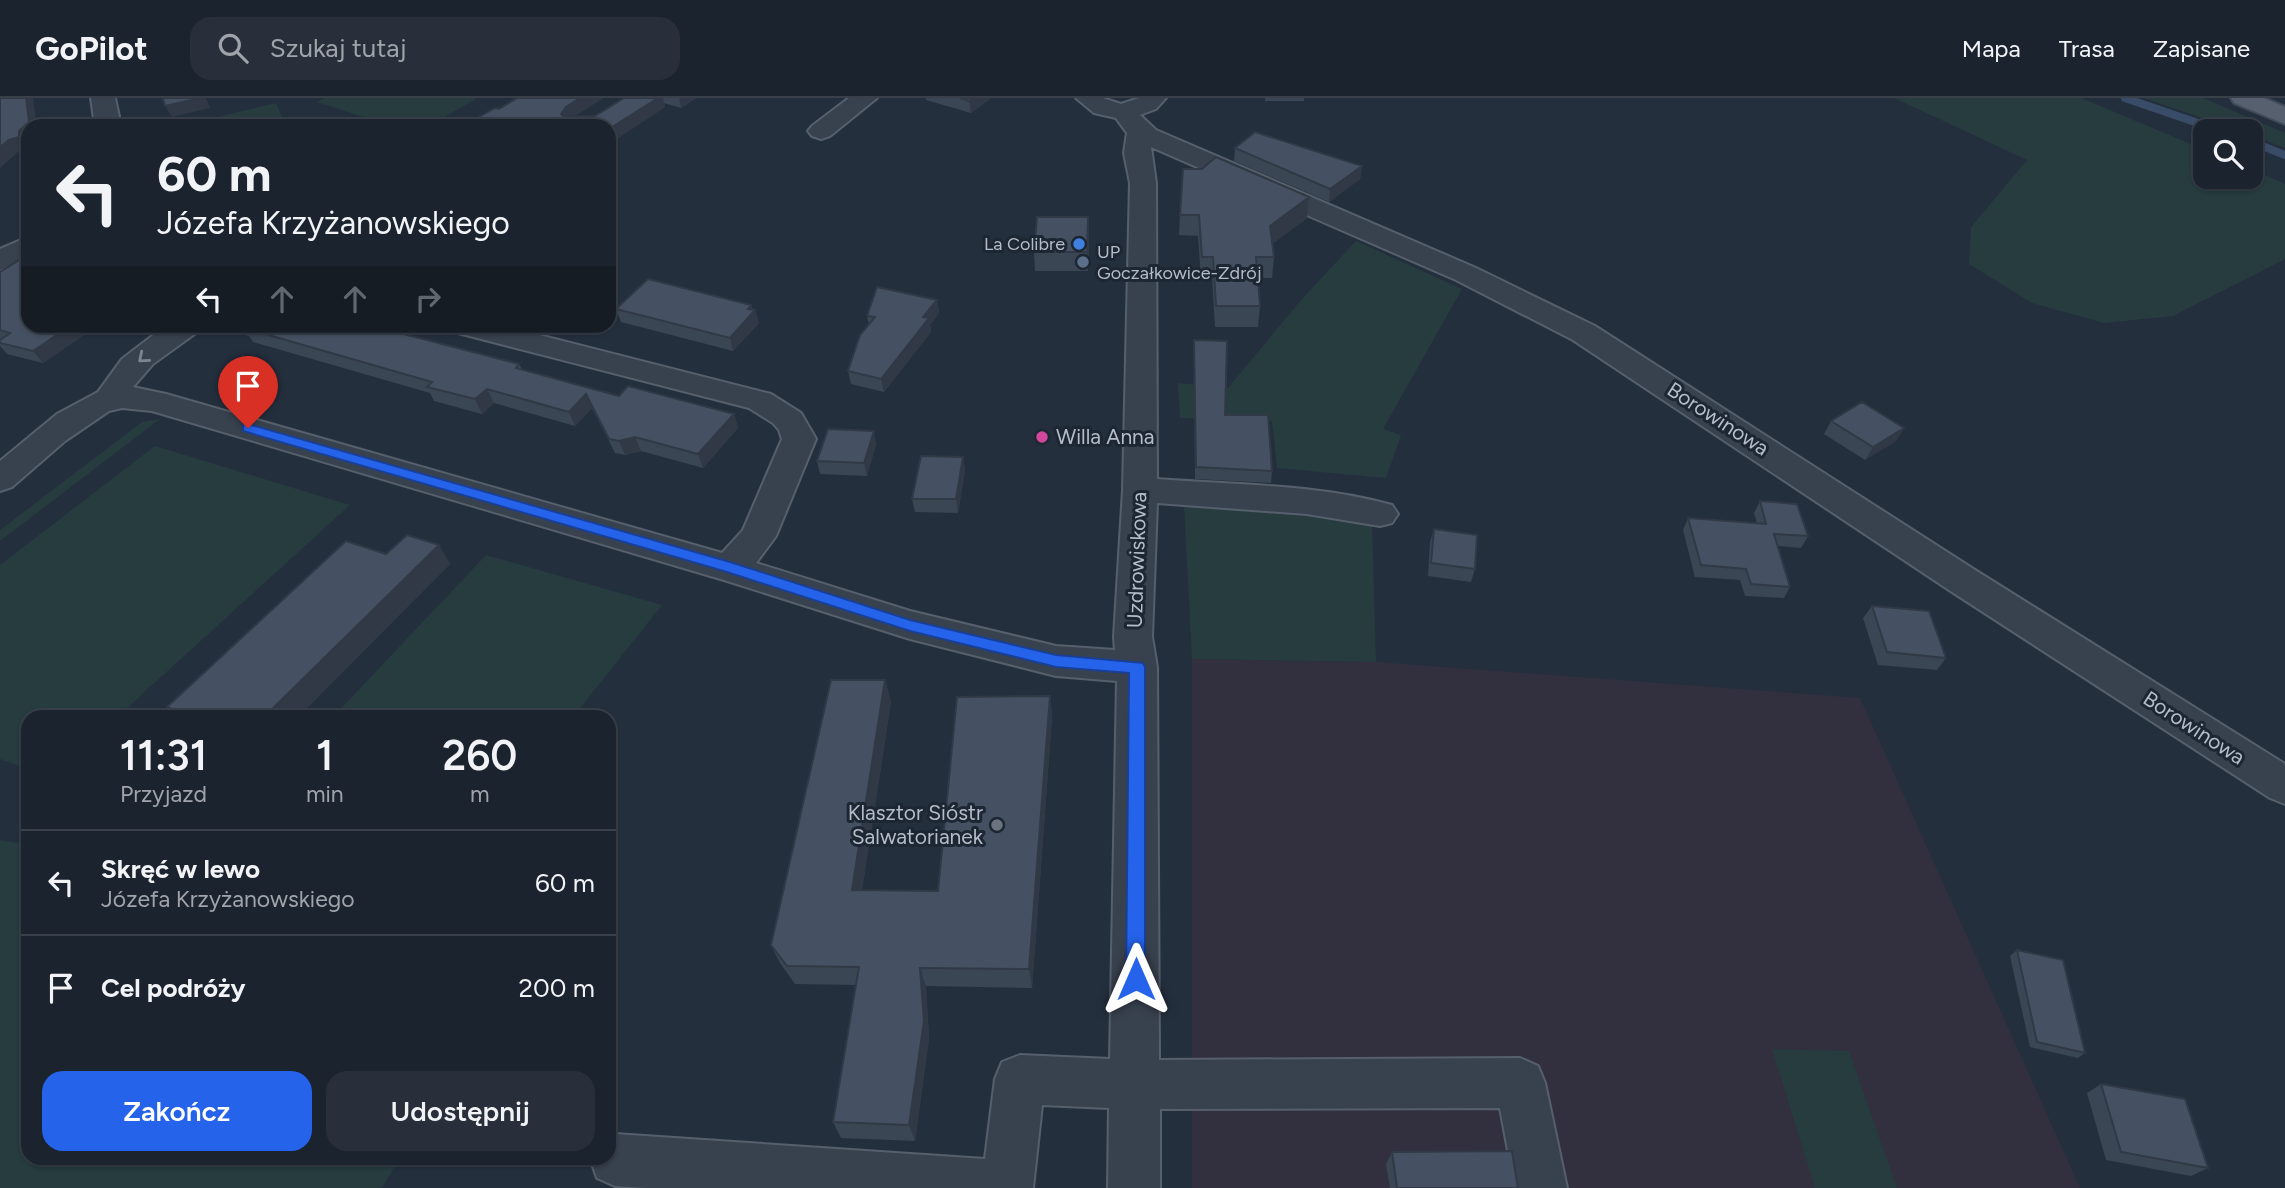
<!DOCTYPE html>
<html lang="pl">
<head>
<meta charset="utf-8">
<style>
	:root { --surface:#1b232e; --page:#282f3a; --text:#f1f3f6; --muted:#a0a4aa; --line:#39404a; --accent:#2563eb }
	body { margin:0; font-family:Figtree,sans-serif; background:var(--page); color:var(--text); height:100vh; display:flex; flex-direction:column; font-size:26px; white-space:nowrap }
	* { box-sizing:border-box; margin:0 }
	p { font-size:23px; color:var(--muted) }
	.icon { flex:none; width:38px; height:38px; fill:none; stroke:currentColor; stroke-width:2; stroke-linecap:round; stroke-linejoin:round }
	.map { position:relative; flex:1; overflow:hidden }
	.side { position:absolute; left:21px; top:612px; width:595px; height:455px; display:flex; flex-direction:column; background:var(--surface); border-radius:21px; box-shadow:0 2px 5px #0004,0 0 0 2px var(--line) }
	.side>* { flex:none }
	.banner { position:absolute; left:21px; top:21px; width:595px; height:214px; border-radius:21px; box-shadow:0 2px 5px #0004,0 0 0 2px var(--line); background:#1b232e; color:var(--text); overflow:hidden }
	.controls { position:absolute; left:2193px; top:21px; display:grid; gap:14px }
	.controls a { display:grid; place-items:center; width:70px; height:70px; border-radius:14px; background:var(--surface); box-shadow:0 2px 5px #0004,0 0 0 2px var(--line); font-size:35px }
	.pin { position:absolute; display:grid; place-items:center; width:60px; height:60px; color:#fff; margin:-72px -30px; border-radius:50% 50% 50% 0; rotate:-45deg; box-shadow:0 0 7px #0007 }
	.pin .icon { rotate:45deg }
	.me { position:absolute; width:77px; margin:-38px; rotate:0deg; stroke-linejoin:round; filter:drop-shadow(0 0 5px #0008) }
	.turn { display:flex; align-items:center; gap:24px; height:147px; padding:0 21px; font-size:32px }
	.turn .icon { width:91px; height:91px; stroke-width:2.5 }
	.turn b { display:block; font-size:49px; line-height:60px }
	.lanes { display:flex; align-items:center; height:66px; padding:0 21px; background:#0003; justify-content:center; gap:35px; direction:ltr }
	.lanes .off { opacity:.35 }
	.eta { display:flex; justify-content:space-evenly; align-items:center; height:119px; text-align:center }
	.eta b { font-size:42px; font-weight:600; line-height:49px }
	.primary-button { display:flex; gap:14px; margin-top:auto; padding:14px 21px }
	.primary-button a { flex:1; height:80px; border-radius:21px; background:var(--accent); color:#fff; font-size:28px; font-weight:600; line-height:80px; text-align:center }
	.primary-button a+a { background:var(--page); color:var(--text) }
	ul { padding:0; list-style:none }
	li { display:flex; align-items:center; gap:21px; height:105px; padding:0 21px; border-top:2px solid var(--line) }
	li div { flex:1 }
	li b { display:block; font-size:26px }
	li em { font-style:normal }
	header { display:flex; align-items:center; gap:42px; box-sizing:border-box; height:98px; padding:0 35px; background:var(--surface); border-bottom:2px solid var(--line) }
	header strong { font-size:33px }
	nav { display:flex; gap:38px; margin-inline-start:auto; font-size:24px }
	.search { width:490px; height:63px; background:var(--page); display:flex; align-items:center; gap:18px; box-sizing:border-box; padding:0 24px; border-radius:21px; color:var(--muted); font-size:26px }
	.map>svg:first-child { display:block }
</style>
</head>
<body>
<header>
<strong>GoPilot</strong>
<div class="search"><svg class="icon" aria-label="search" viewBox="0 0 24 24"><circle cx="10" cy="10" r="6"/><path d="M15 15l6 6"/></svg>Szukaj tutaj</div>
<nav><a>Mapa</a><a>Trasa</a><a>Zapisane</a></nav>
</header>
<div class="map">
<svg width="2285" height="1090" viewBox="0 0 2285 1090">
	<rect width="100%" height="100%" fill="#242f3e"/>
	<path fill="#32303f" d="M1192,561l184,3 484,36 220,490h-888z"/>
	<path fill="#263c3f" d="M325,0h152l-47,28h-39l-74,-24z
		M1894,0h187l124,52v27h45l1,-8 34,15v75l-112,57 -69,7 -72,-20 -63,-39 2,-37 56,-67z
		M2144,0h59l82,35v15l-34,-13 -1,-4h-10z
		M276,5l6,14 -16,9h-85z
		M1356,143l106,48 -79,140 18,6 -15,43 -109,-10 -5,-47 -92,-3 -2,-35 50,5 73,-88z
		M160,321l-160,122v-11l142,-108z
		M155,348l195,59 -233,212 -89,1v51l-28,-10v-194z
		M1184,408l94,5 94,11 4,140 -184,-3z
		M486,457l176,50 -89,112h-240z
		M0,742l28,5v313l371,1 -17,29h-382z
		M1772,951l77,2 48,137h-82z"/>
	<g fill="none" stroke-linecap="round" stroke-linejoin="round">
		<path stroke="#394c67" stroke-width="8" d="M2125,0l96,33
			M2250,43l35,14"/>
		<g stroke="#565f6c" stroke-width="4">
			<path id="minor" d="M91,0h24l6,28h-26z
				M849,0h28l-47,38 -9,3 -9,-3 -4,-5 4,-5z
				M1076,0h27l18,6 18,-6h27l-10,11 -16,6 16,15 320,138 119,58 380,244 310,194v40l-15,-6 -321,-208 -376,-250 -117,-60 -305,-133 5,36 1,296c78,6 160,5 235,26l6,9 -6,9 -12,3 -73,-12 -150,-11 -5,134 5,30 2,393 361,-2 18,8 7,17 22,105h-52l-15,-80 -340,1v79h-52l1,-80 -67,-3 -9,83h-387l-31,-2 -18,-8 -7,-20h19v-21l6,-3 370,25 10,-80 7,-17 18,-7 90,4 7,-378 -61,-5 -146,-37 -186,-59 -572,-169 -30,-3 -13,3 -44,30 -53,46 -12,4v-30l57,-47 41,-22 24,-33 43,-33h35l-4,7 -43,31 -20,23 33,7 556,159 21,-23 39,-91 -3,-9 -6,-7 -24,-15 -291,-75 -4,-7h50l267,68 30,19 15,26 -40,97 -20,27 154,48 146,35 59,4 -1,-13 9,-147 7,-307 -6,-30 3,-20 -11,-15 -22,-5z
				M28,139v20l-28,13v-21z"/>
		</g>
		<g stroke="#414a57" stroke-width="4">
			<path id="major" d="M2231,0h33l21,9v17l-51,-21z"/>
		</g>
		<use href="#minor" fill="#38414e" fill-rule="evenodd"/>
		<use href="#major" fill="#56606e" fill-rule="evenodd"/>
	</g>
	<path fill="#3b4654" d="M517,0h86l-29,18h21l29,-18h72l-15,10 -17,-5 1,4 -56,37v-18l-110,-17z
		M926,0h65l-20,15 -45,-13z
		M1265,0h39v3h-39z
		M1235,50l127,18 -2,13 -31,23 -95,-41z
		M1309,99l-2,21 -35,26 2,13 -2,21h-14l2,28 -2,21h-43l-3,-49h-11l-3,-42 -19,-1 1,-20z
		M1088,119l1,19 -1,35h-53l-1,-19z
		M0,174l28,54h69l-54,37 -36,-9 -7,-8z
		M937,202l2,13 -9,12 1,7 -47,60 -33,-8 -3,-13 21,-46 -2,-9z
		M751,207l2,5h2l4,13 -26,28 -112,-29 -5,-13z
		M113,228h40l-11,7z
		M214,228h159l146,38 3,5 97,27 115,18 4,14 -35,40 -62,-17 -16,4 -10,-2 -23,-45 -17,18 -81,-23 -12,11 -48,-13 -4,-8 -177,-51 -4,-6 -33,-8z
		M1194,242l31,75 47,56 -1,12 -76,-4z
		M1831,323l73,7 -8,13 -31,19 -41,-26z
		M876,346l-9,32 -47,-2 -3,-13z
		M963,359l2,13 -7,43 -43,-1 -3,-13z
		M1760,403l48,35 -7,12 -24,-2 13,41 -6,11 -39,-2 -5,-16 -45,-3 -12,-47 5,-12 69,5 -3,-10z
		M1434,431l41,40 -4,13 -43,-6 2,-34z
		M439,447l11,19 -153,154h-120l-10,-11 219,-153z
		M1872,508l74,52 -9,12 -59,-5 -15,-47z
		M885,582l6,22 -29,188 76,1 112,-195 2,21 -20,271 -106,-2 3,52 -14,103 -74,-3 -8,-16 23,-137 -61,-1 -15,-21 -9,-18z
		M2017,852l68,103 -7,5 -48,-11 -20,-91z
		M2101,986l107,84 -17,8 -85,-16 -19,-67z
		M1392,1054l126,36h-128l-4,-24z"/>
	<path fill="#303945" d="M26,0h7l4,28h-9v24l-10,2 -18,16v-21z
		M200,0h6l4,10 -38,9 -7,-11z
		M580,0h23l-32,21 -6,7 -4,-12 5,-7z
		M658,0h5l2,9 -56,37v-15z
		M679,0h17l-15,10z
		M973,0h18l-20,15 -2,-12z
		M1362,68l-2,13 -31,23 1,-13z
		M1309,99l-2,21 -39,29 2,-21z
		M1088,119l1,19 -1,35 -1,-19z
		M609,184l5,13 -5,4z
		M937,202l2,13 -9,12 1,7 -47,60 -3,-13 42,-62z
		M751,207l2,7 2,-2 4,13 -26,28 -3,-13z
		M70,228h27l-54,37 -10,-12z
		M137,228h16l-11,7z
		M487,291l7,14 -12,11 -7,-15z
		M586,296l6,14 -17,18 -6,-14z
		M734,316l4,14 -35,40 -5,-14z
		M1904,330l-8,13 -31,19 8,-13z
		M874,333l2,13 -9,32 -3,-13z
		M635,339l6,14 -16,4 -6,-14z
		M963,359l2,13 -7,43 -2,-14z
		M439,447l11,19 -153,154h-34z
		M885,582l6,22 -32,207 -7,-19z
		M1050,598l2,21 -20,271 -3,-19z
		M920,870l6,18 3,52 -14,103 -6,-16z"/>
	<path fill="#455162" stroke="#303945" stroke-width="2" d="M0,0h26l3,24 -10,9v6l-10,3 -9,7z
		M163,0h37l-35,8z
		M517,0h63l-14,9 -5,7 3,3 31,-1 29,-18h34l-49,31v-3h-146l32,-18 4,1z
		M960,0h13l-4,3z
		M1255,34l107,34 -32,23 -95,-41z
		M1216,59l93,40 -39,29 4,31h-18l4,49h-44l-3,-49h-11l-3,-42h-19l3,-46h19z
		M1037,119h51l-1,35h-53z
		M24,159l4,1v68h42l-37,25 -33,-8v-3l10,-7 -10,-3v-58z
		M648,181l103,26 -3,4 7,1 -25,28 -114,-29z
		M877,189l60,13 -14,17 6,1 -48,61 -33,-8 12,-36 15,-18 -8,-1z
		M247,228h126l146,38 -3,4 103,28 9,-10 106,28 -36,40 -63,-17 -16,4 -10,-2 -23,-45 -17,18 -82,-23 -12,10 -48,-12 5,-5 -188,-54z
		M1194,242l33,1 -2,74h43l4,56 -76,-4z
		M1862,304l42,26 -31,19 -42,-26z
		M828,331l46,2 -10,32 -47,-2z
		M921,358l42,1 -7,42h-44z
		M1760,403l37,3 11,32 -34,-2 16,53 -39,-3 -5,-15 -45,-4 -13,-47 78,6z
		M1434,431l43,6 -2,34 -44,-6z
		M407,437l32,10 -176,173h-68l-28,-11 179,-166 40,13z
		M1872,508l57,5 17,47 -59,-6z
		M831,582h54l-33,210 86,1 19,-194 93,-1 -21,273 -109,-1 4,53 -15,104 -76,-3 26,-155 -72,-1 -16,-21z
		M2017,852l46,10 22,93 -48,-11z
		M2101,986l84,15 23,69 -87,-16z
		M1512,1053l6,37h-121l-5,-36z"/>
	<defs><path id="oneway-chevron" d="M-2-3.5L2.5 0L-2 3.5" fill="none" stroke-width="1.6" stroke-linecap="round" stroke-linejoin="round" transform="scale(1.75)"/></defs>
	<use stroke="#7c8592" href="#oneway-chevron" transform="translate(143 260) rotate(140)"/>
	<path fill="#2563eb" stroke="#184099" stroke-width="2" d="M248,326l482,138 180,58 146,35 87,8 2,4v312l-2,6 -7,3 -7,-3 -3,-6 3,-306 -73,-6 -146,-36 -183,-59 -484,-141v-6z"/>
	<circle fill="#3f7fe0" stroke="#1d2633" stroke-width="2.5" cx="1079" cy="146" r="7"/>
	<circle fill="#5c6f8a" stroke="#1d2633" stroke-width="2.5" cx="1083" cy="164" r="7"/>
	<circle fill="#d1479c" stroke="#1d2633" stroke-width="2.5" cx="1042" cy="339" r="7"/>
	<circle fill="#6b7280" stroke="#1d2633" stroke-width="2.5" cx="997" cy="727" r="7"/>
	<g text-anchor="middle" stroke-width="6" stroke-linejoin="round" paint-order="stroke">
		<g font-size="18" fill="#b4bcc9" stroke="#1d2633" text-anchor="end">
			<text x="1065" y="152">La Colibre</text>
			<text x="1097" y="160" text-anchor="start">UP<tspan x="1097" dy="21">Goczałkowice-Zdrój</tspan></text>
		</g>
		<g font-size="21" fill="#b4bcc9" stroke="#1d2633">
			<text transform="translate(1718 321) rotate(33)" y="7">Borowinowa</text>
			<text transform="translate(1137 462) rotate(-88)" y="7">Uzdrowiskowa</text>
			<text transform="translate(2194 630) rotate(33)" y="7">Borowinowa</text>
		</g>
		<g font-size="21" fill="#b4bcc9" stroke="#1d2633" text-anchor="start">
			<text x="1056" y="346">Willa Anna</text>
			<text x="983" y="722" text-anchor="end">Klasztor Sióstr<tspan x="983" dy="24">Salwatorianek</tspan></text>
		</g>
	</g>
</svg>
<div class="controls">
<a><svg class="icon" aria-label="search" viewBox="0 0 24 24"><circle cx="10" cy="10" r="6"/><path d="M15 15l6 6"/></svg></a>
</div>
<div class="pin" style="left:248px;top:330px;background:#d93025"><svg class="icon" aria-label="arrive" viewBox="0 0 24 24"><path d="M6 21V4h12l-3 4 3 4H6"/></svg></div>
<svg class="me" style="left:1136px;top:881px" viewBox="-20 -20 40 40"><path d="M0-17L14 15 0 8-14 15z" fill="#2563eb" stroke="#fff" stroke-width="4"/></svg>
<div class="banner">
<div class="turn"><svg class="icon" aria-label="left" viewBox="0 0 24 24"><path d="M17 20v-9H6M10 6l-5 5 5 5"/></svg><div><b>60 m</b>Józefa Krzyżanowskiego</div></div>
<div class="lanes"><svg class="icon" aria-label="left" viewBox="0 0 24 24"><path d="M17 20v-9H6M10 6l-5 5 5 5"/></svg><svg class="icon off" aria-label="ahead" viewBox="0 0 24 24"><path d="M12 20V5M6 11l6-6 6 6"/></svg><svg class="icon off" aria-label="ahead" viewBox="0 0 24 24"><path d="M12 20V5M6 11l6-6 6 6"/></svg><svg class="icon off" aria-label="right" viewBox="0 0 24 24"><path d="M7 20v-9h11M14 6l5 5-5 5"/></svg></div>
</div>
<section class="side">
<div class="eta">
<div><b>11:31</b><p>Przyjazd</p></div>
<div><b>1</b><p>min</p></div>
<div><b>260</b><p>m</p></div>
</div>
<ul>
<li><svg class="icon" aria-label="left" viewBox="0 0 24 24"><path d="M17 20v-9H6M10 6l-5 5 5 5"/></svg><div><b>Skręć w lewo</b><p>Józefa Krzyżanowskiego</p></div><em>60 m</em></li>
<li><svg class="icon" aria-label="arrive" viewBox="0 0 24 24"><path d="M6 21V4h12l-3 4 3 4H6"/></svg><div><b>Cel podróży</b></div><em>200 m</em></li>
</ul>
<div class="primary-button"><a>Zakończ</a><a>Udostępnij</a></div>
</section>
</div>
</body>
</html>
